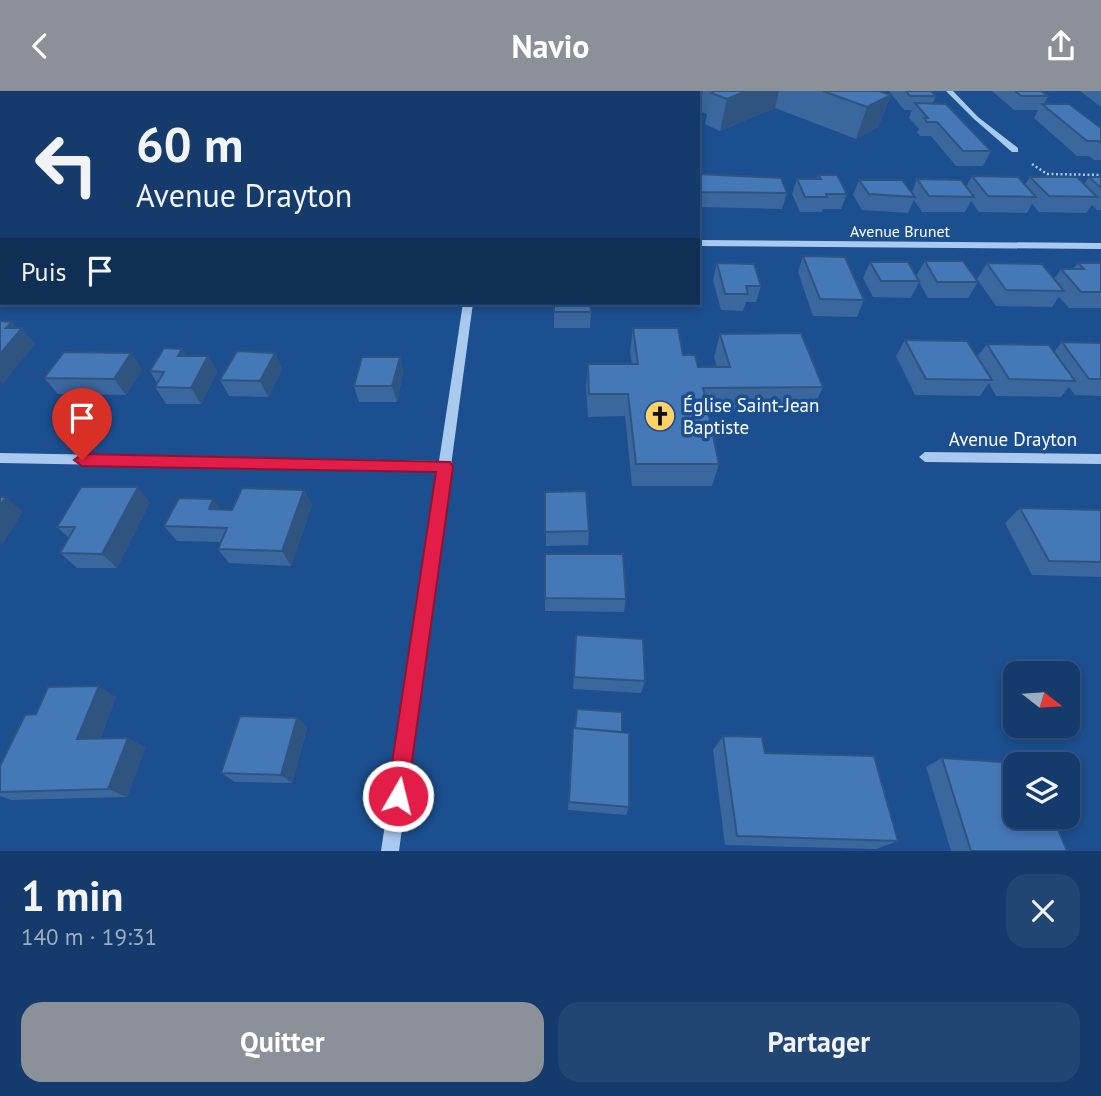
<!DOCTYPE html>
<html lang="fr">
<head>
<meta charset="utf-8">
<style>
	:root { --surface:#143b6b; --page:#214673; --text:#f1f3f6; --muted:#9dadc1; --line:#33557e; --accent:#8c9099 }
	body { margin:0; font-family:"PT Sans",sans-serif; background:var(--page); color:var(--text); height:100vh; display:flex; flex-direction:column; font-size:26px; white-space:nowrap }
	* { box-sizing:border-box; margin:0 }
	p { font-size:23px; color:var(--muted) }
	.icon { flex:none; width:38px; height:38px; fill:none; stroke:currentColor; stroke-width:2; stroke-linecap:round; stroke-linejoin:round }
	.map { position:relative; height:760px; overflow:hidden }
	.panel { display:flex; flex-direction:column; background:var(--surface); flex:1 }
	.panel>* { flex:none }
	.hud { position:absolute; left:0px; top:0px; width:700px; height:214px; box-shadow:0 4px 10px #0003,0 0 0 2px var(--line); background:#143b6b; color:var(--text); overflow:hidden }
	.needle { width:46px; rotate:107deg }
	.fabs { position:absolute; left:1003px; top:570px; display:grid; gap:14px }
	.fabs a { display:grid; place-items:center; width:77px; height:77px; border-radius:14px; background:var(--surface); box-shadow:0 4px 10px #0003,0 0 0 2px var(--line); font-size:35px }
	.pin { position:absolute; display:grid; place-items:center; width:60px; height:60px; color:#fff; margin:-72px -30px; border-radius:50% 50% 50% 0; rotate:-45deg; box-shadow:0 0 7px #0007 }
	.pin .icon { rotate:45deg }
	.me { position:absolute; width:77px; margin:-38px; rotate:8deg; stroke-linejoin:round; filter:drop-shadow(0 0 5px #0008) }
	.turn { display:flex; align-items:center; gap:24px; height:147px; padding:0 21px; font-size:32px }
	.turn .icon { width:91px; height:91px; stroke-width:2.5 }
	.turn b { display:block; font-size:49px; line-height:60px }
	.then { display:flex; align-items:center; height:66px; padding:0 21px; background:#0003; gap:14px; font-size:26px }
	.round { display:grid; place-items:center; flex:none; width:74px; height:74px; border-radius:21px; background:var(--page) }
	.head { display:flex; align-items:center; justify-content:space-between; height:119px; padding:0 21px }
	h1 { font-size:42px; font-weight:600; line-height:52px }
	.primary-button { display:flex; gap:14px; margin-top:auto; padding:14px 21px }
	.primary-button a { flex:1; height:80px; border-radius:21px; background:var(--accent); color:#fff; font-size:28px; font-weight:600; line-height:80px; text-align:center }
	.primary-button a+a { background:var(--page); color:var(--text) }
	header { display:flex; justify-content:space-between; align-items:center; height:91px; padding:0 21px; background:var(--accent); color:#fff; font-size:32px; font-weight:600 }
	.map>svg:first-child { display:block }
</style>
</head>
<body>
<header><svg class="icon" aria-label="back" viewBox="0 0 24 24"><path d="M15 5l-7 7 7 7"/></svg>Navio<svg class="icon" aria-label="share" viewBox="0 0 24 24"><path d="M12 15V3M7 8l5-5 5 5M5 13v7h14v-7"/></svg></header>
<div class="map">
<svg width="1101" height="760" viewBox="0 0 1101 760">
	<rect width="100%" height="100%" fill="#1b4f8f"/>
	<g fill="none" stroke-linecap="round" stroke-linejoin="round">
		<path stroke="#a9c9ee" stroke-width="2.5" stroke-dasharray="2 2.5" stroke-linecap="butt" d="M1032,73l15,10 54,1"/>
		<path fill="#a9c9ee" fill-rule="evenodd" d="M68,0h338l25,2h-360z
			M497,0h6v2h-6z
			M946,0h7l25,26 40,31v4h-6l-38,-33z
			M0,143h2v6h-2z
			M698,149l403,3v6l-403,-3z
			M463,212h10l-74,548h-18l57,-380 -438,-8v-10l439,8z
			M925,361l176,2v10l-176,-2 -6,-5z"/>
	</g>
	<path fill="#3a679d" d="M703,0h176l12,4 -13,32 -22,12 -81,-31 -55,23 -15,-7 2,-10 -8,-3z
		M889,0h42l5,5 -3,7 58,48 -8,15h-27l-25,-30h-11l-3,-4 2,-3 -10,-11 3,-8h-8z
		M992,0h49l7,5 -4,8 57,24v32h-7l-5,-4h-12l-43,-38 4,-8h-24z
		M1080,0h21v16z
		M2,5v27h-2v-26z
		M698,83l89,19 -5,16 -84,-2z
		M0,84h2v35h-2z
		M818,84l29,19 -6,15h-18l-1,3h-22l-8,-18 5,-15h20z
		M972,85l53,9 5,-8 54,7 5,-7h12v33h-4l-5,-5 -6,8 -47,-1 -7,-8 -5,9 -48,-1 -8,-11 -6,11h-43l-8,-12 -6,13 -46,-3 -9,-15 6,-15 53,12 5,-13 49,8z
		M803,165l61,44 -7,17 -44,-1 -15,-44z
		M925,170l53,21 -10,16h-40l-9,-16 -8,16 -38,-1 -10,-19 7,-16 46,14z
		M717,172l44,23 -5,16h-10l-3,9 -22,-1 -8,-30z
		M987,172l67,16 7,-10h12l5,-6h23v45h-32l-10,-11 -7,10 -56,-1 -19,-27z
		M12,212h14l-1,1h-12z
		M168,212h28l-1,2h-26z
		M384,212h35v2h-35z
		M554,212l37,9 -1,16h-36z
		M633,237l50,27 15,12h19l-3,-10 6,-23 103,53 -11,23 -104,1 11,53 -7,22h-80l-7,-70 -37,1 -2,-30 2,-23h44l-2,-12z
		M905,249l72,17 10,-13 67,8 8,-10 39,1v53l-26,-1 -6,-8 -8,10 -65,-1 -7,-13 -9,13 -65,-1 -19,-39z
		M182,258l4,7h22l9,16 -16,32h-35l-11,-17 2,-4 -7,-12z
		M275,262l7,16 -14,28 -39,-1 -9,-16z
		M400,266l3,16 -6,29h-38l-5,-16z
		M142,278l-16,26 -68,-1 -14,-16z
		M304,399l8,15 -21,61 -62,-3 -11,-14 3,-7 -44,-1 -13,-15 56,-17 12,1z
		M545,401l44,39 -1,14 -42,1z
		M150,411l-33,66h-40l-17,-15 9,-15 -12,-11z
		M1020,417l81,2v67l-69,-2 -27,-52z
		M545,463l81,45 -2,13 -79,-1z
		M576,544l69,46 -4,12 -68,-4z
		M116,606l-16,42 28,-1 17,10 -18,49 -116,3 -11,-4v-30l36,-52z
		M297,627l10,10 -15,55 -57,-1 -14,-9z
		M573,637l49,4 7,75 -3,8 -58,-5z
		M723,645l42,17 133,88 -22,8 -151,-4 -12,-95z
		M942,667l125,93h-116l-25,-84z"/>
	<path fill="#305480" d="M746,0h33l-4,17 -55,23 7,-32z
		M891,4l-13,32 -22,12 11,-32z
		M2,172v25h-2l2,4 -2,2v-30z
		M12,231l8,9 2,-3 13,16 -32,40 -3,-3v-27l6,-26z
		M182,258l9,16 -13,-9z
		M131,262l11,16 -16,26 -12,-16z
		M275,262l7,16 -14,28 -8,-16z
		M208,265l9,16 -16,32 -10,-16z
		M400,266l3,16 -6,29 -5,-16z
		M138,396l12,15 -33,66 -15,-14z
		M304,399l8,15 -21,61 -9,-15z
		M6,406l17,15 -21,33 -2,-2v-38z
		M213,408l11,15 -15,-5z
		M99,595l17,11 -20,52 -19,-10z
		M297,627l10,10 -15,55 -11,-8z
		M128,647l17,10 -18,49 -19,-8z"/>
	<path fill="#4478b7" stroke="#305480" stroke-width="2" d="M180,0l-2,2h-27l1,-1z
		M715,0h31l-19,8 -16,-6z
		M823,0h56l12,4 -24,12z
		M906,0h25l5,5h-26z
		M1015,0h26l7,5h-27z
		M194,1h27l-1,1h-27z
		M2,5v12h-2v-11z
		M915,12l31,1 45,47h-28l-26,-29h-10l-3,-4h4z
		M1042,13h27l32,24v15l-2,-2h-12z
		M698,83l83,4 6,15 -88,-1z
		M0,84h2v19h-2z
		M818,84h19l10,19h-21l1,3h-22l-8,-18h24z
		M972,85l46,1 18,20 -48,-1z
		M1030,86h47l20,20 -48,-1z
		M1089,86h12v11z
		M917,88l44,1 13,17 -45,-1z
		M859,89h43l13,17 -46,-3z
		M0,157h2v15l-2,1z
		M803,165l42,1 19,43 -44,-1z
		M925,170h38l15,21h-41z
		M870,171h38l11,19h-38z
		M717,172l37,1 7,22h-15l2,8h-23z
		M987,172l55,1 22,27 -58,-1z
		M1078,172h23v29h-20l-20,-23h23z
		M554,212h36l1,9h-37z
		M0,230l12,1 -6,6h16l-22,26z
		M633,237h45l5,27h12l3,12h32l-10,-33 81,-1 22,54 -120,1 16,76h-83l-8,-70h-39l-1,-30h50z
		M905,249l62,1 25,39 -66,-1z
		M1062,251l39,1v36h-12z
		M987,253l62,1 26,36 -66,-2z
		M164,257l18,1 -4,7h30l-17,32 -36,-1 9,-15 -14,-1z
		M237,260l38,2 -15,28 -40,-1z
		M64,261l67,1 -17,26 -70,-1z
		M362,266h38l-8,29h-38z
		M81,396h57l-36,67 -42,-1 15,-26h-18z
		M242,397l62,2 -22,61 -64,-2 9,-21 -63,-2 15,-28 34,1 -4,10 23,1z
		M586,400l3,40 -44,1v-40z
		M0,406h6l-6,8z
		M1020,417l81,2v52l-52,-1z
		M545,463h78l3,45 -81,-1z
		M576,544l67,4 2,42 -71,-4z
		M99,595l-22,53 51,-1 -20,51 -108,3v-26l25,-51 11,-1 12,-27z
		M577,618l45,3v20l-47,-4z
		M240,625l57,2 -16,57 -60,-2z
		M573,637l56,5v74l-60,-5z
		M723,645l39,1 3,16 109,3 24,85 -161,-5z
		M942,667l90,6v1h-17v52h38l14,34h-96z"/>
	<path fill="#e11d48" stroke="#92132f" stroke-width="2" d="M82,363l368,8 3,5 -47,337 -8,3 -8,-3 -3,-8 49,-324 -354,-6 -8,-6z"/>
	<defs>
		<g id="church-disc" transform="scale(1.575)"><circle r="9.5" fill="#ffd166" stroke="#1b4f8f"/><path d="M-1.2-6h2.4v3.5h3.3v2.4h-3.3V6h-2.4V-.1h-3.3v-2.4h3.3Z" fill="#111"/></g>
	</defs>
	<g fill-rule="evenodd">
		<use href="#church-disc" x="660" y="325"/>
	</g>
	<g text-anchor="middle" stroke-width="7" stroke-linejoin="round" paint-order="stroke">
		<g font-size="16" fill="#fff" stroke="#1b4f8f">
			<text x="900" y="146">Avenue Brunet</text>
		</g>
		<g font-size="19" fill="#fff" stroke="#1b4f8f" text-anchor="start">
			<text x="683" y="321">Église Saint-Jean<tspan x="683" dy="22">Baptiste</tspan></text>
		</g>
		<g font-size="19" fill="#fff" stroke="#1b4f8f">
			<text x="1013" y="355">Avenue Drayton</text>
		</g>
	</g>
</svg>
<div class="fabs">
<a><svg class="needle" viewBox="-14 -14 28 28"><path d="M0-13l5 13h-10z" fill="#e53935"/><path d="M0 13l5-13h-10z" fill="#9dadc1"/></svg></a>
<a><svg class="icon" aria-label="layers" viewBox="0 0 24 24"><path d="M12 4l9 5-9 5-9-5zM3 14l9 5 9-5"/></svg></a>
</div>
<div class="pin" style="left:82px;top:369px;background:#d93025"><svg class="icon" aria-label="arrive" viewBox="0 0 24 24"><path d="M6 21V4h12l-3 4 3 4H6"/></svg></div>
<svg class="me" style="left:398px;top:705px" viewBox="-20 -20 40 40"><circle r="17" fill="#e11d48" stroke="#fff" stroke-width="3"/><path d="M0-11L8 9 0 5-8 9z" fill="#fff"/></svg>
<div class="hud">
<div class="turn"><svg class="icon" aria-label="left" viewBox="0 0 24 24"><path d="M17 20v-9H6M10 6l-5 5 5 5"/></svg><div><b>60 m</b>Avenue Drayton</div></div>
<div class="then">Puis<svg class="icon" aria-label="arrive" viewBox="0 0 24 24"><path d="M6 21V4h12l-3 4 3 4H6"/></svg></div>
</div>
</div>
<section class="panel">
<div class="head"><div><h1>1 min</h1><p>140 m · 19:31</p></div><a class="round"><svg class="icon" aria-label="close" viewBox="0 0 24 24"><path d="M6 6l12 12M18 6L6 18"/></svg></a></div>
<div class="primary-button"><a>Quitter</a><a>Partager</a></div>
</section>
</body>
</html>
